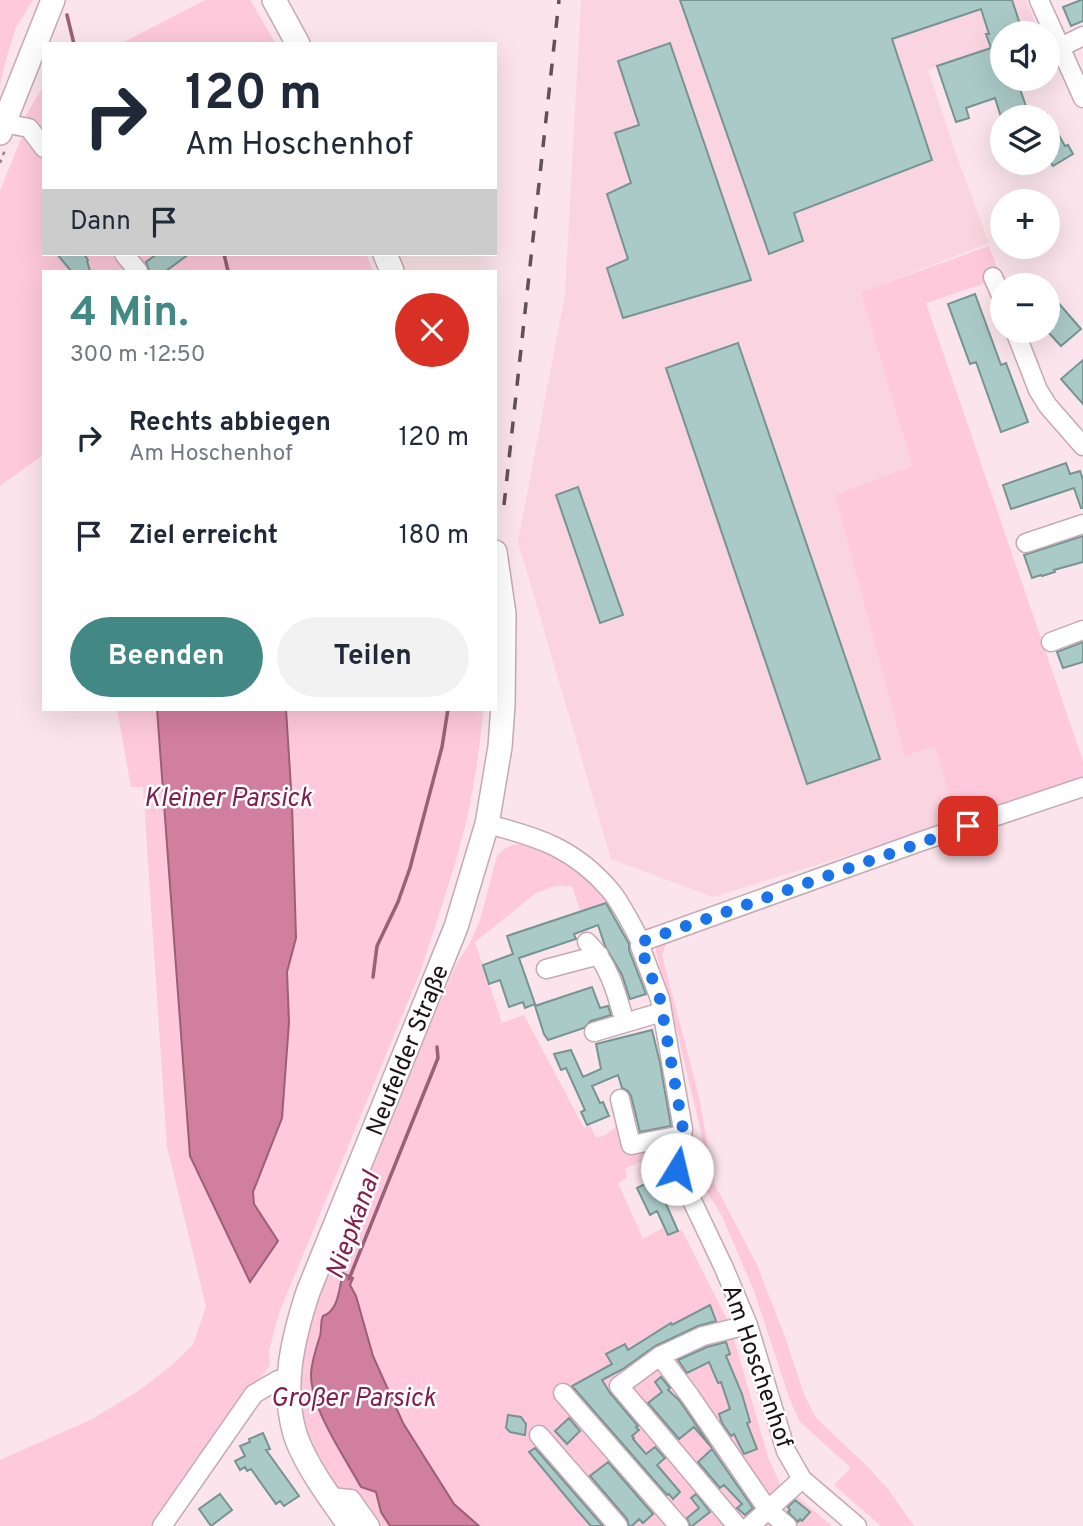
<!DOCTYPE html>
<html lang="de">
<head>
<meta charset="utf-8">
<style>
	:root { --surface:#fff; --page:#f2f2f3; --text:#1f2937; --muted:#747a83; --accent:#428985 }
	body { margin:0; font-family:Overpass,sans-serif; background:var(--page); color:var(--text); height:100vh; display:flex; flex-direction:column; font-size:26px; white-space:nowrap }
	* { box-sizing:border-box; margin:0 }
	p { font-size:23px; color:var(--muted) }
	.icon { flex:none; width:38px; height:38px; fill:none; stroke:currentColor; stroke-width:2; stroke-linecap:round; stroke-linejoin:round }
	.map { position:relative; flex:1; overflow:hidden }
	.panel { position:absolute; left:42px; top:270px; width:455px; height:441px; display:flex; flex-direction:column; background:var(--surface); border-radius:0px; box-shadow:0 7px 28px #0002 }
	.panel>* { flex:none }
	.guide { position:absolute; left:42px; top:42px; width:455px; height:214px; border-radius:0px; box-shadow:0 7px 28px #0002; background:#fff; color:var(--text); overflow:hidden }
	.buttons { position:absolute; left:990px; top:21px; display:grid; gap:14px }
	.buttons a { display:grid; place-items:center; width:70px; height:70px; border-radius:50%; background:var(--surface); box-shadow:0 7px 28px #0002; font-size:35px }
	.pin { position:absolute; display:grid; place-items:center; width:60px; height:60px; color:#fff; margin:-30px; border-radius:14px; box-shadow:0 4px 10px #0006 }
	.me { position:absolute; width:77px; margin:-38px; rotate:9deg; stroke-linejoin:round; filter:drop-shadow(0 0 5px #0008) }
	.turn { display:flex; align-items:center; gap:24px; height:147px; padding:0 28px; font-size:32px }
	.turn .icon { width:91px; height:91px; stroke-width:2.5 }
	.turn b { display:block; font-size:49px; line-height:60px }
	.then { display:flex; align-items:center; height:66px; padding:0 28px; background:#0003; gap:14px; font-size:26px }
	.round { display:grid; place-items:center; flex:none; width:74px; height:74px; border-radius:37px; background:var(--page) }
	.overview { display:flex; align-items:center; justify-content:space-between; height:119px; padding:0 28px }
	h1 { font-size:42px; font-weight:700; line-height:52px; color:var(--accent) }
	.action { display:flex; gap:14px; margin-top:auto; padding:14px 28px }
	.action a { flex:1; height:80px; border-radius:42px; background:var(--accent); color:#fff; font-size:28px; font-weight:700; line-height:80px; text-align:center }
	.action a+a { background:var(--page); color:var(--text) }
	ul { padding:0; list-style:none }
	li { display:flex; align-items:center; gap:21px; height:98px; padding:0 28px }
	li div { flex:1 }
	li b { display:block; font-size:26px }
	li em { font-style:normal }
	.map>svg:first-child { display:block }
</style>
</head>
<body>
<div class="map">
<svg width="1083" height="1526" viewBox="0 0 1083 1526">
	<rect width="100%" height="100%" fill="#fbe4eb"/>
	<path fill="#fad5e1" d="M581,0h445l13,31 -7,2h-29v11l-75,26 27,81 34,92 -127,49 50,175 -77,28 70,260 30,-9 22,75 -244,76 -102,-38 -93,-317 47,-248z"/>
	<path fill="#fdc9db" d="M0,0h33l-17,27 -10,32 -6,27z
		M205,0h45l26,44h-156z
		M44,85v169h322l7,17h-329v183l-44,32v-295l29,-72 -3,-4z
		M989,246l12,32 -75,25 157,458v17l-126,43 -22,-75 -30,10 -70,-261 77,-29 -51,-174z
		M117,709h40l33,447 88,85 -24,-37 -1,-12 29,-74 7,-96 -2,-50 9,-34 -4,-134 -6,-95h198l-8,61 -9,49 -12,45 -34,106 -142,343 -10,38 1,14 -114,161h-156v-66l92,-41 45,-27 35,-27 21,-20 13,-39 -39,-159 -24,-360h-12z
		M518,844l14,3 36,14 46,39 -34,11 -8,-25h-18l-18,7 -61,49 27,81 22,-8 60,113 6,-3 6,13 10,-3 14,-12 6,28 33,-8 3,8 -37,18 2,9 -9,5 22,49 3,7 21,-12 4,9 13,-7 49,96 38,132 15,34 11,3 38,32h-353l-25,-22 -51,-81 -30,-67 -17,-60 -13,-23 -9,35 -5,6 -7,15 -7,22 -4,22 2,19 10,26 38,68 15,6 5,20 9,14h-13l-42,-35 -26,-47 -9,-41 2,-64 15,-47 107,-261h3l29,-66 14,-22 10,-23 17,-64c6,-8 12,-10 21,-12z
		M666,944l-4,11 37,142 15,86 43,82 28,72 19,57 12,24 53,50 19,21 26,37h-33l-47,-41 17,-17 -51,-46 -10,-22 -36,-109 -32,-75 -18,-29 -7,-28 5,-12 -1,-15 -25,-105 -20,-75v-5z"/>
	<path fill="#d17f9e" stroke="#9b5f76" stroke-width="2" d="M157,709h129l6,95 4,134 -9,34 2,50 -7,96 -29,74 1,12 24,37 -28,41 -60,-126z
		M343,1273l10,5 -3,7 6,11 17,60 30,67 51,81 25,22h-89l-9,-14 -5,-20 -15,-5c-17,-31 -51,-79 -50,-114 1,-12 5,-25 9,-37 2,-7 0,-14 3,-20 16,-5 16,-29 20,-43z"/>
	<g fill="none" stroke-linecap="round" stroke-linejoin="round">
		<path stroke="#9b5f76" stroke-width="3.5" d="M67,15l7,29
			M224,254l4,17
			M373,977l4,-31 21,-44 12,-34 32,-121 6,-38
			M349,1279l89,-221 -1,-11"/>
	</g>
	<path fill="#aacac7" stroke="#769492" stroke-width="2" d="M680,0h332l11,33h-20v46h42l1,1 -26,9 8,23 -16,5h-11l-6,-19 -29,10 3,10 -13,4 -19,-56 54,-18 -5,-14h3l-8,-25 -89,30 40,121 -138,53 9,28 -34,13z
		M1081,0h2v21l-12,5 -8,-19z
		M670,43l81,237 -128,38 -16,-50 21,-9 -21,-65 24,-11 -16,-50 24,-8 -21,-64z
		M1048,116l17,30 3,-1 5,9 -20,12 -5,-8z
		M57,254h27l4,6 -1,1 3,10h-19z
		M157,254h32l-23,17h-17l-3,-9z
		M1048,291l33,38 -20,17 -13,-14z
		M975,294l26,71 5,-2 22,59 -27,10 -25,-70 -6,2 -22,-60z
		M738,343l142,416 -73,25 -141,-416z
		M1083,360v44l-22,-25z
		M1066,463l4,11 10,-3 3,9v28h-2l-7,-20 -63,21 -8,-24z
		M578,487l45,128 -23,8 -44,-128z
		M1083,536v26l-29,8 1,2 -13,4 -1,-1 -9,3 -8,-23z
		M1083,642v20l-20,6 -6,-16z
		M606,903l23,41v6l17,44 -16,5 -8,-24 -17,-29 -7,-21 -24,9 2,5 -57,19 16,46 -10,4 -2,-6 -14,5 -9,-27 -11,4 -6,-19 30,-11 -6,-18z
		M592,987l8,21 8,-2 3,9 -20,6 -7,7 -36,12 -4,-6 -9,-28z
		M652,1030l8,33 11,63 -31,6 -9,-36 -3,-5 -6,-3 -4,-13 -26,11 8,17 3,-1 6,14 -22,9 -6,-13 4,-2 -19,-42 -5,2 -7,-16 17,-4 12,27 18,-8 -5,-25z
		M655,1179l23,52 -10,4 -11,-24 -7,4 -13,-27z
		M710,1305l6,16 -18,5 -43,20 -32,23 -21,11 8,13 28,33 -2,1 3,3 -7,6 2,2 -1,1 13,15 9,-7 10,11 -8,7 23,27 -7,7 -4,-5 -2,1 -95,-109 40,-22 -6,-10 19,-10 3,6 43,-27 1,2z
		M726,1342l4,12 -4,2 16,38 8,28 -3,1 10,26 -13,5 -10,-20 -3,2 -9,-13 -3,-9 11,-5 -9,-27 -3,1 -9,-21 -22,11 -9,-13 29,-13z
		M661,1377l9,11 -2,2 11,10 33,48 -18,-21 -15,12 -31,-36 14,-11 -7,-10z
		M508,1415l13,2 5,7 -1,11 -15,-3 -4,-4z
		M569,1418l11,13 -13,13 -12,-13z
		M263,1433l7,16 -4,1 33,46 -15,10 -4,-5 -4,3 -25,-35 -4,2 -2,-4 -5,3 -5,-9 10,-5 -5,-10 10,-4 -1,-3z
		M535,1448l68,78h-12l-14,-16 -48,-58z
		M712,1449l41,59 -8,7 -8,-7 5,-4 -18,-19 -4,3 -22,-26z
		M608,1462l45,52 -10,9 -4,-4 -7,7h-3l-2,-7 -37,-43z
		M220,1494l12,16 -21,16 -12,-17z
		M696,1494l14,18 -18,14h-2l-3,-8 12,-10 -8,-10z
		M795,1500l15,12 -8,9 -2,-2 -2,3 -10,-10 2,-2 -2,-3z"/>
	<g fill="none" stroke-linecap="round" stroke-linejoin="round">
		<g stroke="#c5a9b3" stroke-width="21">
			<path id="minor" d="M1039,0l44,98
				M1059,48l24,-12
				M4,123l25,5 15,20
				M124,254l14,17
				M993,277l10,23
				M1015,331l23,59 10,16 35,40
				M1026,543l57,-19
				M1051,642l32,-12
				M487,824c52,13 88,25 123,66 12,14 22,36 31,52l-1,4 20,53 23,130 -6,40 47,99 24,57 38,126 16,28 55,47
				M587,942c22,21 30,53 38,81
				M641,942l281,-101 161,-54
				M546,969l53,-14
				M594,1032l68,-20
				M620,1099l11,46 51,-10
				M660,1356l30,40 78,114 19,16
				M563,1393l116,133
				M539,1435l79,91
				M329,1497l22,2 19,27
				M162,1526l92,-132 24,-14 11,2
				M737,1526l-118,-140 41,-30 43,-20 45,-11
				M750,1526l52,-47"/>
		</g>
		<g stroke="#c5a9b3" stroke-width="26">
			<path id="major" d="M274,0l24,44
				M0,133l53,-133
				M385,254l7,17
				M350,1526c-18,-25 -46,-63 -55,-92 -14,-47 -2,-96 13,-142l148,-365 31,-103 13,-77 3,-42 1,-91 -9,-62"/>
		</g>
		<path stroke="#97868b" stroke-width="2.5" stroke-dasharray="3.5 5" stroke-linecap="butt" d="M0,163l5,-13"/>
		<use href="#minor" stroke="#fff" stroke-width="18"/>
		<use href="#major" stroke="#fff" stroke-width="23"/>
		<path stroke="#605257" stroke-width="3.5" stroke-dasharray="12 12" stroke-linecap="butt" d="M504,505l55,-505"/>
	</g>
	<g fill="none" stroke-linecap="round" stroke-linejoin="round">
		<path stroke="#1a73e8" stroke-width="12" stroke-dasharray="0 21.6" d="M677,1169l6,-40 -23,-130 -20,-53 1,-4 327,-116"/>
	</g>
	<g text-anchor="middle" stroke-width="5" stroke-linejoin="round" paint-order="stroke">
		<g font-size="24" fill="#1d1317" stroke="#fff">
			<text transform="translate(407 1050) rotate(-68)" y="8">Neufelder Straße</text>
			<text transform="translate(758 1366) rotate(71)" y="8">Am Hoschenhof</text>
		</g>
		<g font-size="26" font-style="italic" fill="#81204e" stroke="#fff">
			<text x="228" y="806">Kleiner Parsick</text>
			<text transform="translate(352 1225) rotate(-70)" y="9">Niepkanal</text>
			<text x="353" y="1406">Großer Parsick</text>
		</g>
	</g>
</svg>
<div class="buttons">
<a><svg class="icon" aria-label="sound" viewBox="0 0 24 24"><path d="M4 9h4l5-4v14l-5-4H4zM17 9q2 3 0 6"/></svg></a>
<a><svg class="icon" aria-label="layers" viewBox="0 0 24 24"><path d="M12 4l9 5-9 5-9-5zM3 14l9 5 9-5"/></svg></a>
<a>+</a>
<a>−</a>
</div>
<div class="pin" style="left:968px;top:826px;background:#d93025"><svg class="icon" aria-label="arrive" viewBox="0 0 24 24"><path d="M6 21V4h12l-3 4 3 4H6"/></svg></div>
<svg class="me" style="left:677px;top:1169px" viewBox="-20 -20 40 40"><circle r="19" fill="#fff"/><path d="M0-13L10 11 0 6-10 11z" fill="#1a73e8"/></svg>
<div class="guide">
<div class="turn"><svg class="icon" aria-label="right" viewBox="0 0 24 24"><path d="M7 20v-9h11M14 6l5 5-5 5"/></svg><div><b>120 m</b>Am Hoschenhof</div></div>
<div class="then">Dann<svg class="icon" aria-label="arrive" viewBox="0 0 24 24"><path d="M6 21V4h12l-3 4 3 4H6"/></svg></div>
</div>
<section class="panel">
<div class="overview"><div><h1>4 Min.</h1><p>300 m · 12:50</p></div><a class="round" style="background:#d93025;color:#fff"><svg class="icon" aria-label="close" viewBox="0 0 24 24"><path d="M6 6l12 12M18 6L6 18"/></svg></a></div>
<ul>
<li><svg class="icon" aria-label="right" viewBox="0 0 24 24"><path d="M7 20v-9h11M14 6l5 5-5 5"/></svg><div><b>Rechts abbiegen</b><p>Am Hoschenhof</p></div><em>120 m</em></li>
<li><svg class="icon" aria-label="arrive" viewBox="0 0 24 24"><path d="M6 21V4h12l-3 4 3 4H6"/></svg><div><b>Ziel erreicht</b></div><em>180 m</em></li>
</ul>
<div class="action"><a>Beenden</a><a>Teilen</a></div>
</section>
</div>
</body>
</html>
